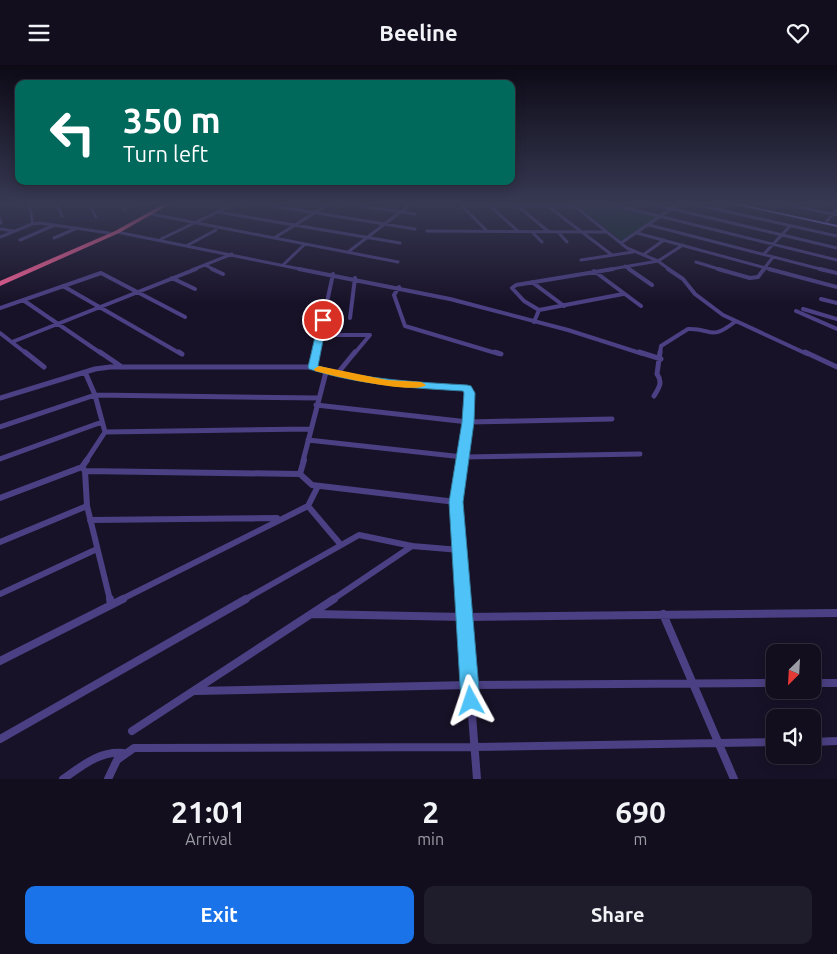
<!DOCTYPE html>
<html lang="en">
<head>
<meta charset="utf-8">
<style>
	:root { --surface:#120e1e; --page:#1f1c2b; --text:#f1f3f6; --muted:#9c9ca4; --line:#312e3c; --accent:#1a73e8 }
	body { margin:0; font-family:Ubuntu,sans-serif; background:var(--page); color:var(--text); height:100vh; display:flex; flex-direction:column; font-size:19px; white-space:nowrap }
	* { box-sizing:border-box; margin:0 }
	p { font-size:16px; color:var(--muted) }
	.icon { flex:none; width:28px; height:28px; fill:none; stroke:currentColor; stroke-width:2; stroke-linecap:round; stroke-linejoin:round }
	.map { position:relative; height:714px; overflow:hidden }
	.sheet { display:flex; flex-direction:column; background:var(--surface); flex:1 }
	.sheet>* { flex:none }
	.banner { position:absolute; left:15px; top:15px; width:500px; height:105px; border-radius:10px; box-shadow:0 2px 12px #0003,0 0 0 1px var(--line); background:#00695c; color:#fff; overflow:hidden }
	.needle { width:32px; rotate:204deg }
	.controls { position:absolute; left:766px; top:579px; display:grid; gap:10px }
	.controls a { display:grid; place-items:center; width:55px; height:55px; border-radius:10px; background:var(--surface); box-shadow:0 2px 12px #0003,0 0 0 1px var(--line); font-size:25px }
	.pin { position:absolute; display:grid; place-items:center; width:42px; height:42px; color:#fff; margin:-21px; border:2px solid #fff; border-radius:50%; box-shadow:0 1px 5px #0007 }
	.me { position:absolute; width:55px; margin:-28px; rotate:355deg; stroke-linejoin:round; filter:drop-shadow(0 0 4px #0008) }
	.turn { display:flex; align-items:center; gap:18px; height:105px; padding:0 25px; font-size:22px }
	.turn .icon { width:65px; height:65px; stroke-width:2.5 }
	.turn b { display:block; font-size:35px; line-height:42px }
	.eta { display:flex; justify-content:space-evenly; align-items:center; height:85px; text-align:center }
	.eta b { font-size:30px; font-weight:600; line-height:35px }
	.action { display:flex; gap:10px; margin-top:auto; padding:10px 25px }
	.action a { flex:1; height:58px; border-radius:10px; background:var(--accent); color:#fff; font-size:20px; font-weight:600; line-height:58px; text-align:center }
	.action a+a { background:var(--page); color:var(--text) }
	header { display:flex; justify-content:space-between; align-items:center; height:65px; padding:0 25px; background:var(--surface); font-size:22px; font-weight:600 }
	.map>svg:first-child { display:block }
</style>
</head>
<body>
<header><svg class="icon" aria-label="menu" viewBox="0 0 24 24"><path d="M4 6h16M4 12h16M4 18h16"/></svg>Beeline<svg class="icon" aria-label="heart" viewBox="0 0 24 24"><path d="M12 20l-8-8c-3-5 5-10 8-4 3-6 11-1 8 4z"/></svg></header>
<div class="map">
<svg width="837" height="714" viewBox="0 0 837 714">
	<rect width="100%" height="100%" fill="#181228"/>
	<path fill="#152f31" d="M576,139h30l53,13 -36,25z"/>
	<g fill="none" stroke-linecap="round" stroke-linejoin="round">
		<path stroke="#111f48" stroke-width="1" d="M0,161l93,-8 60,-13 33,-1"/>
		<path stroke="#4b4083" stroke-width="3" d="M29,139l4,20
			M57,139l5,12
			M89,139l7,13
			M121,139l4,6
			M262,139l153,25
			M348,139l67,10
			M572,139l55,44 31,13 12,9
			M610,139l227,56
			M652,139l185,44
			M693,139l144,32
			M785,139l52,11
			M826,139l11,2
			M461,140l115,2
			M461,140l26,26
			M0,141l8,-2
			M490,141l29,26
			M519,142l30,25
			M549,142l63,48
			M218,147l182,31
			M151,149l247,48
			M0,154l1,4
			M827,156l10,-12
			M649,160l175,45
			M0,164l14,2
			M427,166l179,1
			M117,167l188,38
			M532,167l10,10
			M558,167l9,10
			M637,168l136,37
			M0,172l32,-13 8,-1 69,10
			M54,173l23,-10
			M274,173l55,-34
			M161,174l73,-35
			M20,175l35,-15
			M621,178l57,-39
			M188,180l28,-15
			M348,187l63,-48
			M764,189l26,-28
			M643,190l21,-15
			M581,195l52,-8
			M696,197l26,8
			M205,200l10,5
			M283,200l22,-21
			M625,201l5,4
			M192,205l40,-16
			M606,205l52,-9 25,-16
			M763,205l10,-13"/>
		<path stroke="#4b4083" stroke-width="4" d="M212,204l11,5
			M299,204l151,30 118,31 75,24
			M629,204l23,16
			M668,204l15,10 12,15 28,21 84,39
			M718,204l32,9 8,-1 6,-8
			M769,204l68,18
			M820,204l17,4
			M594,206l47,35
			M172,213l23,11
			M532,217l32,24
			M63,221l118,68
			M399,222l-5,8 11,31 94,28
			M821,234l16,4
			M23,235l79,54
			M0,243l101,-35 84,44
			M803,244l34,10
			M539,245l84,-16
			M796,246l41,18
			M350,253l5,-40
			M534,257l5,-12 -15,-9 -12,-13 4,-3 97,-16
			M0,268l27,21
			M321,270h49l-16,19
			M12,277l184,-73
			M316,289l17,-80
			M660,289l1,-8 27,-17c25,-1 21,13 48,-8"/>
		<path stroke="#4b4083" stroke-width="5" d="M25,287l19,15
			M100,287l22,15
			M179,287l3,2
			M495,287l6,2
			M639,287l22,7
			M805,287l32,15
			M313,302l3,-15
			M85,307l10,23 10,37 -19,29
			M337,309l18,-22
			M654,331c5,-8 9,-14 3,-22l3,-22
			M0,333l95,-29 15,-2h203c50,16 102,16 154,22 7,18 -2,53 -5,72
			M316,340l152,17 144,-3
			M0,362l95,-32 223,3
			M105,367l205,-3
			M308,375l155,17 177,-3
			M0,394l102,-37
			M303,396l23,-89"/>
		<path stroke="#4b4083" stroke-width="6" d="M87,395l-5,7 3,4 2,35 23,94
			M304,395l-4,14 12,11 144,17
			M462,395l-6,42 7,98
			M85,406l215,3
			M317,423l-9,18 33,39
			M0,433l82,-31
			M90,455l187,-2
			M0,477l87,-36
			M0,529l97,-45
			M120,535l188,-94
			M244,535l115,-65 53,11 48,4
			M332,535l80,-54"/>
		<path stroke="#4b4083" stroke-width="8" d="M110,534l1,5
			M463,534l14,180
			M312,549l152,3 373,-4
			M663,549l71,165
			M0,596l123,-62
			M812,618h25
			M195,626l274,-6 306,-2
			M132,666l202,-132
			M0,674l246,-140
			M812,677l25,-1
			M63,714c19,-13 36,-28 60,-26
			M108,714l9,-19 17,-12 341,-1 300,-5"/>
		<path fill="#8b79f6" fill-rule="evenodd" d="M732,139h8l97,21v2z"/>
		<path fill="#f45f94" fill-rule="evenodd" d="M164,139h6l-51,29 -119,53v-5l115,-50z"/>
	</g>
	<linearGradient id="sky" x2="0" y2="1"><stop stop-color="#0d0a16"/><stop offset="0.58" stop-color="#373953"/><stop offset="1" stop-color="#373953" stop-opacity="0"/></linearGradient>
	<rect width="837" height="239" fill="url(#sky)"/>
	<path fill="#4fc3f7" stroke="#337fa1" d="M323,252l4,3 -9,46c49,14 99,16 149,19l4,1 4,7 -1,29 -11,80 17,199 -3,6 -6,3 -7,-3 -3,-6 -12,-199 13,-80 2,-29 -1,-2c-52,-3 -103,-6 -154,-22l-1,-2 11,-47z"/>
	<path fill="#f59e0b" d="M319,301l68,14 34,2 5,3c-11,10 -94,-9 -111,-14l-1,-2z"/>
</svg>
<div class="controls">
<a><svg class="needle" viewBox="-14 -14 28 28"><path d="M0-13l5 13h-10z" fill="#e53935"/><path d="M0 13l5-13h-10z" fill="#9c9ca4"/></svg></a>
<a><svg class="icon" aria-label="sound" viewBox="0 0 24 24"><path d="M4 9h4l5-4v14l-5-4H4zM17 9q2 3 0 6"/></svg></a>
</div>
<div class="pin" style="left:323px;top:255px;background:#d93025"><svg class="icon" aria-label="arrive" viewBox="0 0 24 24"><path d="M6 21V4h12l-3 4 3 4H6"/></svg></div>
<svg class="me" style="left:471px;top:636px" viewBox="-20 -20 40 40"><path d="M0-17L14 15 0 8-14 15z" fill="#4fc3f7" stroke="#fff" stroke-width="4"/></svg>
<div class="banner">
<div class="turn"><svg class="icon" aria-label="left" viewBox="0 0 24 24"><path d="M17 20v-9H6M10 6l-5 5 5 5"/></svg><div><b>350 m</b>Turn left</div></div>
</div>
</div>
<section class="sheet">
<div class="eta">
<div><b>21:01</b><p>Arrival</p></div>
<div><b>2</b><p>min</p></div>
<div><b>690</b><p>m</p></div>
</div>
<div class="action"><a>Exit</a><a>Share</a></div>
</section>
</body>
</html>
